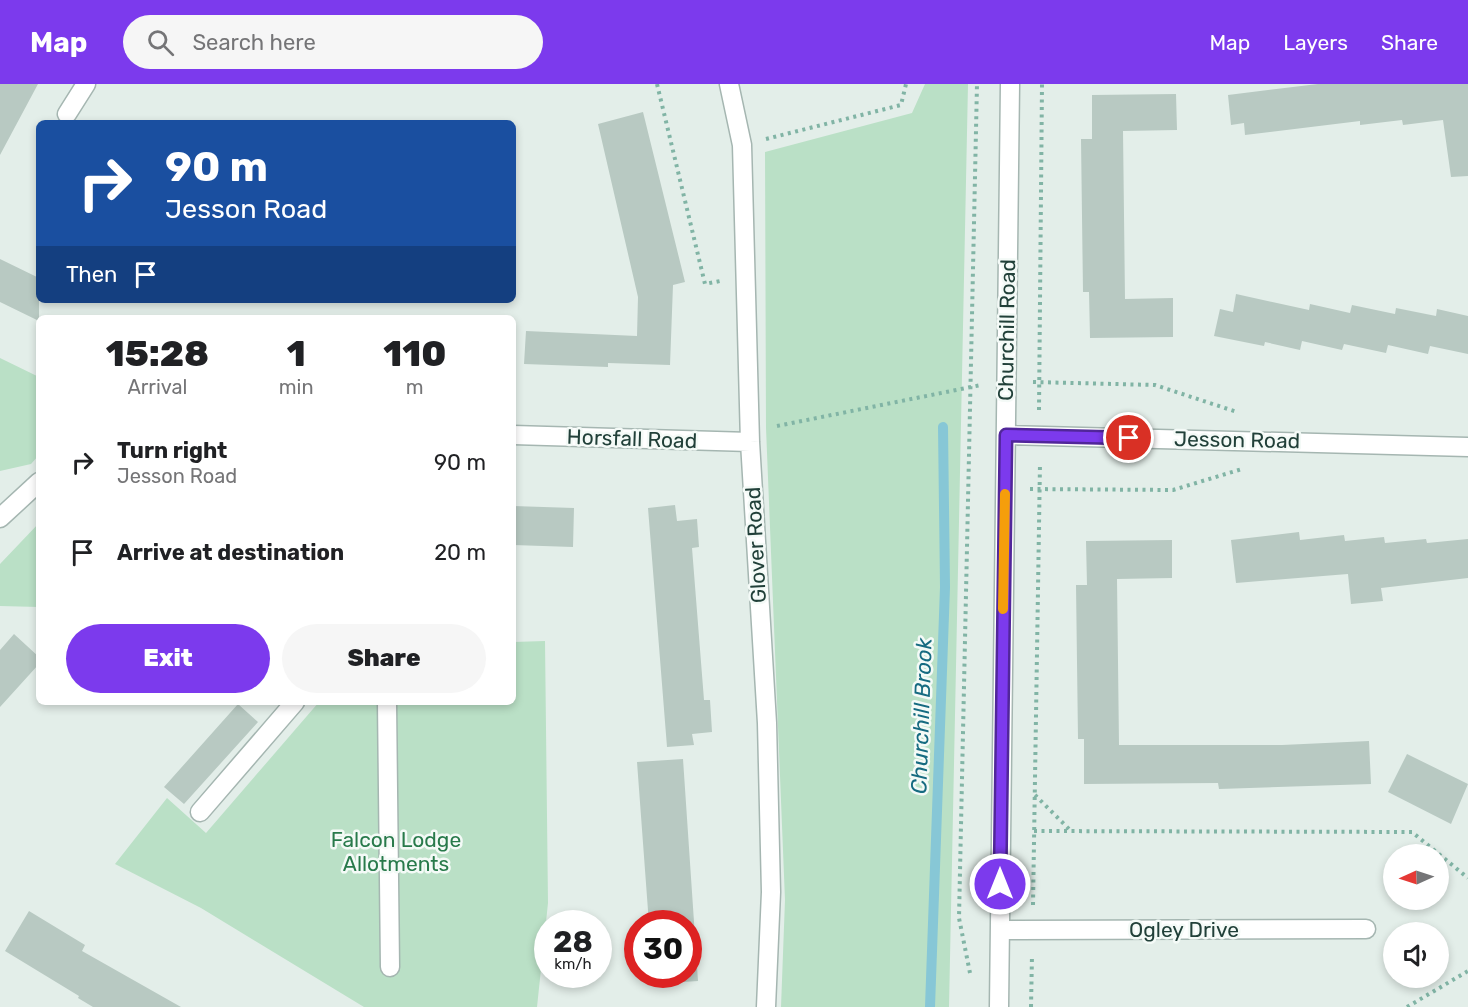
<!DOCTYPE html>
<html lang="en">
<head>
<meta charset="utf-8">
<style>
	:root { --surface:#fff; --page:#f6f6f6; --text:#202124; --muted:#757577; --accent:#7c3aed }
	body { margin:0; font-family:Rubik,sans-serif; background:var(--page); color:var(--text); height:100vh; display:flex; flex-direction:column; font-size:22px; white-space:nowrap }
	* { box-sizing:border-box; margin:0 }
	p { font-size:20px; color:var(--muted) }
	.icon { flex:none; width:33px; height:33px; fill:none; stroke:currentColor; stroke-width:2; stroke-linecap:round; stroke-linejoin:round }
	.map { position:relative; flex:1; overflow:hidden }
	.drawer { position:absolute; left:36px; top:231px; width:480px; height:390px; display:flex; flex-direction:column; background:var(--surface); border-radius:9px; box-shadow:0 3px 9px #0003 }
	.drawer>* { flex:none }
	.guide { position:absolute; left:36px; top:36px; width:480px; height:183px; border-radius:9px; box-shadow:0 3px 9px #0003; background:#1a4fa0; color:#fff; overflow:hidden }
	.needle { width:39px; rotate:267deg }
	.fabs { position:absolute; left:1383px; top:760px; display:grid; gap:12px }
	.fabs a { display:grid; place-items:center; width:66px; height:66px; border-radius:50%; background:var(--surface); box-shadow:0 3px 9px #0003; font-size:30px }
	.speed { position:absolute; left:534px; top:826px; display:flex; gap:12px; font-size:30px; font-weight:700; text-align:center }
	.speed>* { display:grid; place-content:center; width:78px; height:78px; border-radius:50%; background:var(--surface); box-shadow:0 3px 9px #0003; line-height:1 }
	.speed small { font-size:15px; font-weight:400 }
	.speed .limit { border:9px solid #d22; background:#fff; color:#111 }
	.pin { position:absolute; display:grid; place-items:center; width:51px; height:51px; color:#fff; margin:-26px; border:3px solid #fff; border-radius:50%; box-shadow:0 2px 6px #0007 }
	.me { position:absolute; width:66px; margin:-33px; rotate:0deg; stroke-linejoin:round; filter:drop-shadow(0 0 4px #0008) }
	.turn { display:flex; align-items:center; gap:21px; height:126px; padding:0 30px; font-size:27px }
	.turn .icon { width:78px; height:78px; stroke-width:2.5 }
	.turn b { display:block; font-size:42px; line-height:51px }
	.then { display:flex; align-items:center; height:57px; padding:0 30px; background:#0003; gap:12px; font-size:22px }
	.eta { display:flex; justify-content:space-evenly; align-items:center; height:102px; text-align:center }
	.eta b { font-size:36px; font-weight:800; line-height:42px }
	.button { display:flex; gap:12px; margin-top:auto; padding:12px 30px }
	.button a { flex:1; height:69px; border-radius:36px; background:var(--accent); color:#fff; font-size:24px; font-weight:800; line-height:69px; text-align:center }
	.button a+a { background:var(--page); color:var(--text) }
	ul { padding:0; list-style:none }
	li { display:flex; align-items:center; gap:18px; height:90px; padding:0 30px }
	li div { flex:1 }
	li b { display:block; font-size:22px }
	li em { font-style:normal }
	header { display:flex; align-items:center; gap:36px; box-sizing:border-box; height:84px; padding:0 30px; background:var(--accent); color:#fff }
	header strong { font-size:28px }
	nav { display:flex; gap:33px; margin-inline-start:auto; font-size:21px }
	.search { width:420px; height:54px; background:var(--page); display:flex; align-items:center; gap:15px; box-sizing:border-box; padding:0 21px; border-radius:33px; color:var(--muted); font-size:22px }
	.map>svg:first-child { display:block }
</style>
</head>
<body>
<header>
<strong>Map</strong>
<div class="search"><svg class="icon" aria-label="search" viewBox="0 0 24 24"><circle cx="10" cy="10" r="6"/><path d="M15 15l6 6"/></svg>Search here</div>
<nav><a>Map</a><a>Layers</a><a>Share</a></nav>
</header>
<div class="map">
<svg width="1468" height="923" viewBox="0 0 1468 923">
	<rect width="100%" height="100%" fill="#e3eee9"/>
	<path fill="#bae0c6" d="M925,0h43l-19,923h-168l4,-107 -19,-472 -1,-276 147,-39z
		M0,274l39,19v78l-8,9 -31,7z
		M39,439v84l-39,-1v-42z
		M545,557l3,262 -11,104h-173l-163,-99 -86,-44 52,-66 39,35 113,-131h194v-60z"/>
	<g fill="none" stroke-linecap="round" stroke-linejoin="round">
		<path stroke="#87c7d6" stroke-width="10" d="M930,923l15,-420 -2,-160"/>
	</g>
	<path fill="#b8c9c2" d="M0,0h38l-38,71z
		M1318,0h150v92l-17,1 -8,-57 -40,5 -1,-5 -42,5v-4l-115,14 -1,-12 -13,2 -3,-30z
		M1176,10l1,36 -54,1 2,168 48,-1v39l-83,1 -1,-46h-6l-2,-153h11v-44z
		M643,28l42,170 -12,3 -3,80 -62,-2v4l-84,-3 2,-33 111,5 1,-39 -40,-173z
		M0,175l39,19v43l-39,-19z
		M1236,210l73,16 1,-6 40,9 2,-8 43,9 1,-6 40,8 1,-7 31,7v38l-38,-8 -2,8 -40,-9 -2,8 -42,-9 -2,6 -40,-9 -2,9 -35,-8 -1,4 -50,-10 6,-27 13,3z
		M675,421l2,16 20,-2 2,28 -7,1 12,152h6l2,32 -20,2 2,11 -27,2 -19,-239z
		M513,422l61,2 -1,39 -60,-2z
		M1299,448l1,8 44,-5 1,6 39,-4 1,6 41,-4 1,4 41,-4v39l-87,10 2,13 -32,3 -3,-30 -112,9 -5,-43z
		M1172,456v38l-55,1 2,166h163l87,-4 2,43 -152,5 -1,-6 -134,1v-45h-6l-2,-154h11l-1,-44z
		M14,550l25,23v7l-39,43v-57z
		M238,620l20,18 -74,82 -20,-17z
		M1407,670l61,30 -17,40 -63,-32z
		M683,675l15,222 -45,3 -1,-9h36v-51h-39l-12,-162z
		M29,827l56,34 -3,6 99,56h-88l-15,-9 1,-2 -74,-45z"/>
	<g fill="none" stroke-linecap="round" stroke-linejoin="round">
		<g stroke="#a5b6b1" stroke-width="21">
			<path id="minor" d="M729,0l13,61 8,297 17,281 4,169 -5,115
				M67,30l19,-30
				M513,351l237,7
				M1006,351l462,12
				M0,434l39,-36
				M387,618l3,265
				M200,728l95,-110
				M1001,846l365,-1
				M999,923l11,-923"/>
		</g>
		<path stroke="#81b4a5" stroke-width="4" stroke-dasharray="3 4.5" stroke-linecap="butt" d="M657,0l48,200 15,-3
			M766,55l135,-34 5,-21
			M1033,298l122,3 82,27
			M1039,326l3,-326
			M777,342l204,-41
			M1030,405l143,1 69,-21
			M1035,711l36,36
			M1034,747l378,1 56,46
			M1033,821l7,-442
			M970,889l-11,-55 18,-834
			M1031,923l1,-52
			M1407,923l61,-36"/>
		<use href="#minor" stroke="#fff" stroke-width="18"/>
	</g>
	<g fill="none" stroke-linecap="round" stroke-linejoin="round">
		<g stroke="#51269a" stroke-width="15">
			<path id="route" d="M1000,800l6,-449 123,3"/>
		</g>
		<use href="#route" stroke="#7c3aed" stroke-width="10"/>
		<path stroke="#f59e0b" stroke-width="10" d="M1003,525l2,-115"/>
	</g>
	<g text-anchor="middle" stroke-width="5" stroke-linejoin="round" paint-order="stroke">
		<g font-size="21" fill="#214039" stroke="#f4faf7">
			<text transform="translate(1007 246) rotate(-89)" y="7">Churchill Road</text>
			<text transform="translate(632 355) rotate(2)" y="7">Horsfall Road</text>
			<text transform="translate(1237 356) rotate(1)" y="7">Jesson Road</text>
			<text transform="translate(756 461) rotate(-93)" y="7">Glover Road</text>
			<text x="1184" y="853">Ogley Drive</text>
		</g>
		<g font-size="21" fill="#287a4b" stroke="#f4faf7">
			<text x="396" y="763">Falcon Lodge<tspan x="396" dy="24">Allotments</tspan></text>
		</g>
		<g font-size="22" font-style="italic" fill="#166b81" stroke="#f4faf7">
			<text transform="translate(921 632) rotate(-88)" y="8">Churchill Brook</text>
		</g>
	</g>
</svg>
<div class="fabs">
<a><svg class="needle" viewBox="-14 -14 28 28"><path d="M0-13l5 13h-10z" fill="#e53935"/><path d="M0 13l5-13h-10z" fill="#757577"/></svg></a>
<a><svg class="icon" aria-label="sound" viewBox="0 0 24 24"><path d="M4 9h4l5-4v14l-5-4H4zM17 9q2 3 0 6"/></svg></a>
</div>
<div class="speed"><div>28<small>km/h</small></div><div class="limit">30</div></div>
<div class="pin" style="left:1129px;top:354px;background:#d93025"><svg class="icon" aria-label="arrive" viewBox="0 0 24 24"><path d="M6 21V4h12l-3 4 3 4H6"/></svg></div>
<svg class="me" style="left:1000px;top:800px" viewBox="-20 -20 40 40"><circle r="17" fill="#7c3aed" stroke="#fff" stroke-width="3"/><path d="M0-11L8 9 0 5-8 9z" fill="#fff"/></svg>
<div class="guide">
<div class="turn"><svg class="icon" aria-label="right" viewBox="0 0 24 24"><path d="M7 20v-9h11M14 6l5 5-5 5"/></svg><div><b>90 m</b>Jesson Road</div></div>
<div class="then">Then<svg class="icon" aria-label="arrive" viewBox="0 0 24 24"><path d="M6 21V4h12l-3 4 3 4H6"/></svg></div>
</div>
<section class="drawer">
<div class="eta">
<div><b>15:28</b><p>Arrival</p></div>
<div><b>1</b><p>min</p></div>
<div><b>110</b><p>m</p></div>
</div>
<ul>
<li><svg class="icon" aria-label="right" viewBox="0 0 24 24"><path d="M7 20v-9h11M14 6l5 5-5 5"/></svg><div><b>Turn right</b><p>Jesson Road</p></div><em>90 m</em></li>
<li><svg class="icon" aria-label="arrive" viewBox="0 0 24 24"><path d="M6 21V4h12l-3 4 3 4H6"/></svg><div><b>Arrive at destination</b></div><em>20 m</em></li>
</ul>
<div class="button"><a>Exit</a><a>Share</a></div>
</section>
</div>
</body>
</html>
